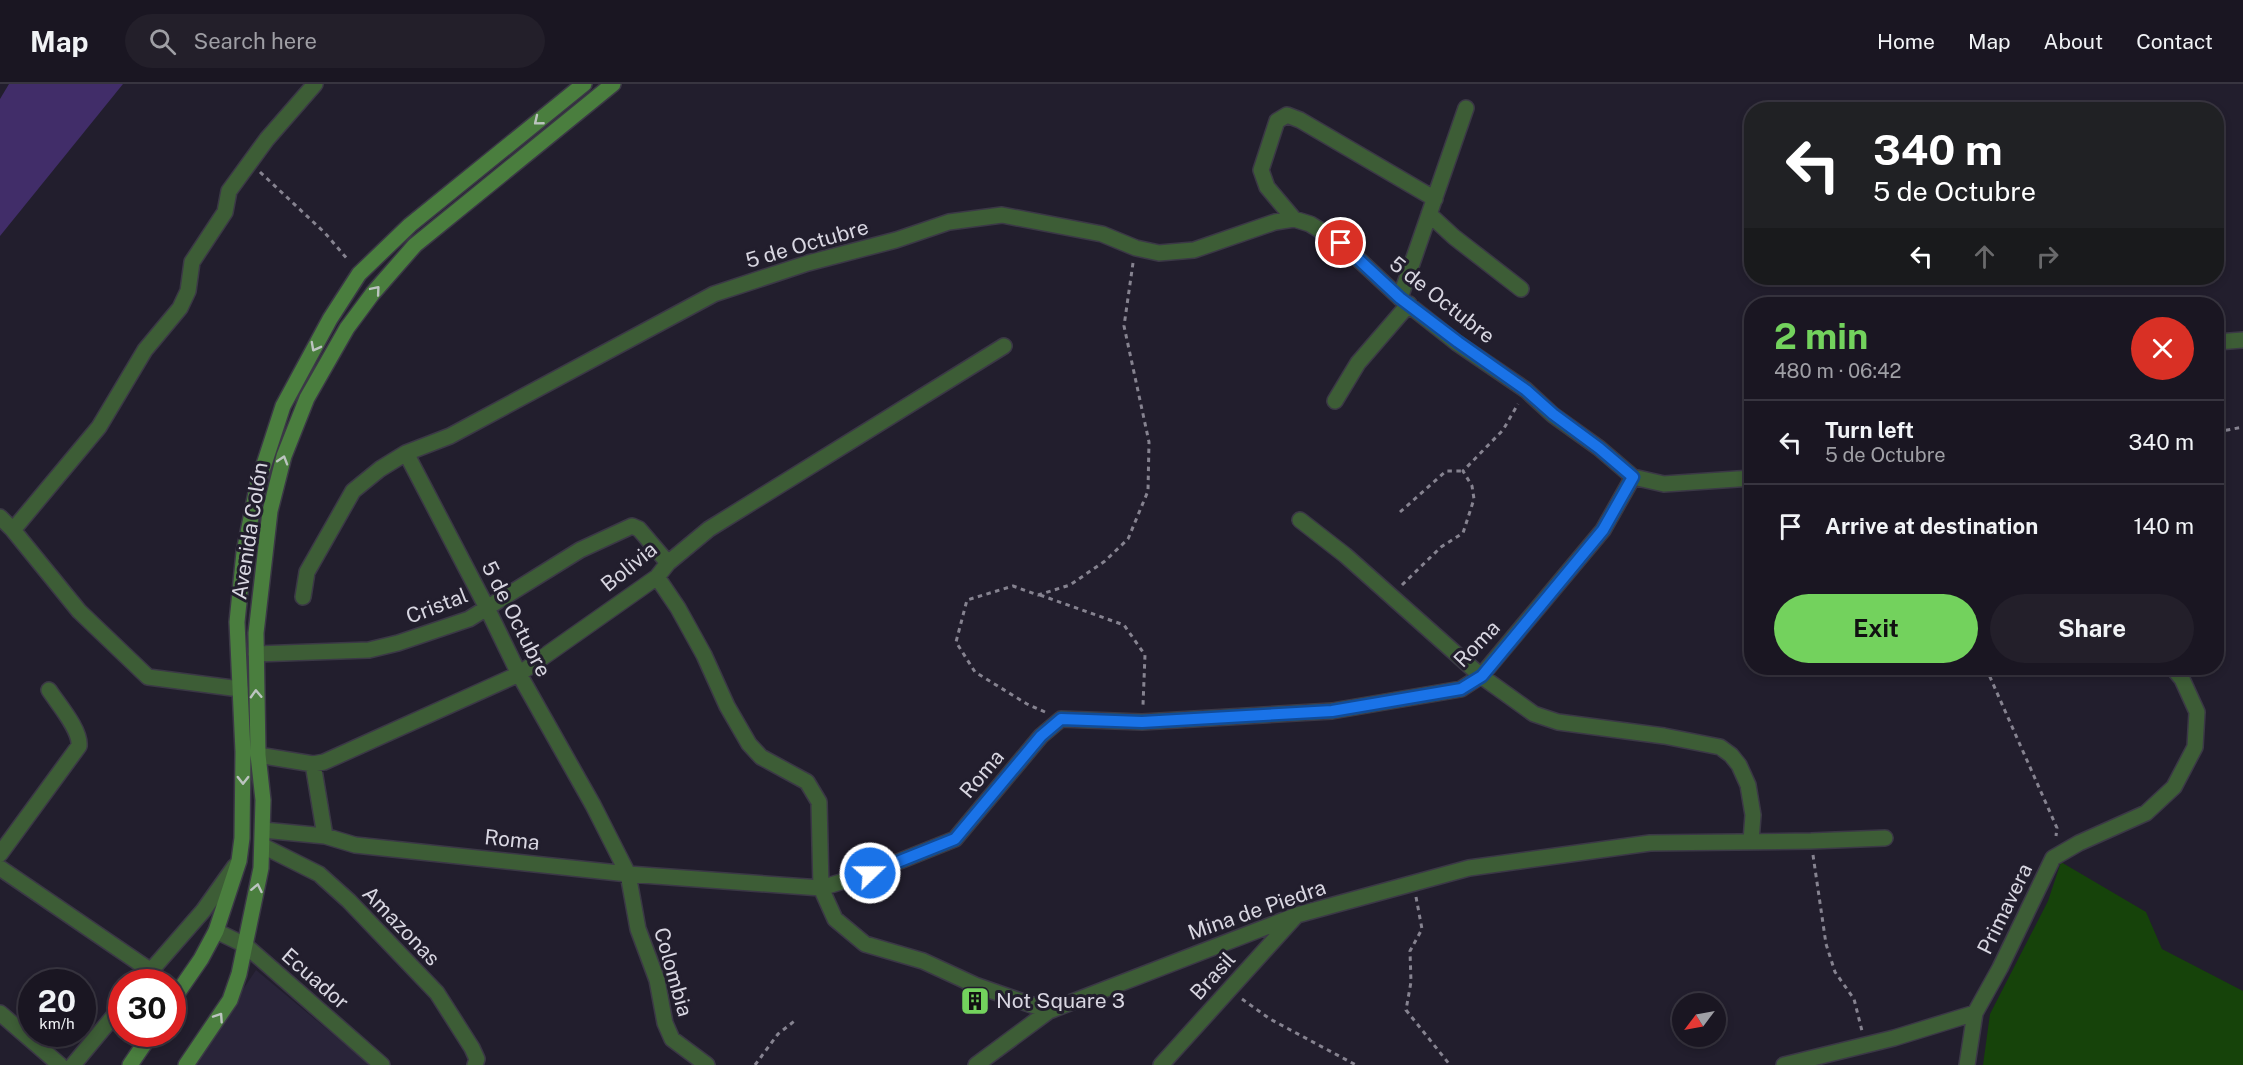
<!DOCTYPE html>
<html lang="en">
<head>
<meta charset="utf-8">
<style>
	:root { --surface:#1a1622; --page:#231f2a; --text:#f1f3f6; --muted:#9f9fa5; --line:#383540; --accent:#73d25d }
	body { margin:0; font-family:"Public Sans",sans-serif; background:var(--page); color:var(--text); height:100vh; display:flex; flex-direction:column; font-size:22px; white-space:nowrap }
	* { box-sizing:border-box; margin:0 }
	p { font-size:20px; color:var(--muted) }
	.icon { flex:none; width:33px; height:33px; fill:none; stroke:currentColor; stroke-width:2; stroke-linecap:round; stroke-linejoin:round }
	.map { position:relative; flex:1; overflow:hidden }
	.side { position:absolute; left:1744px; top:213px; width:480px; height:378px; display:flex; flex-direction:column; background:var(--surface); border-radius:24px; box-shadow:0 3px 9px #0003,0 0 0 2px var(--line) }
	.side>* { flex:none }
	.banner { position:absolute; left:1744px; top:18px; width:480px; height:183px; border-radius:24px; box-shadow:0 3px 9px #0003,0 0 0 2px var(--line); background:#202124; color:#fff; overflow:hidden }
	.needle { width:39px; rotate:238deg }
	.controls { position:absolute; left:1672px; top:909px; display:grid; gap:12px }
	.controls a { display:grid; place-items:center; width:54px; height:54px; border-radius:50%; background:var(--surface); box-shadow:0 3px 9px #0003,0 0 0 2px var(--line); font-size:30px }
	.speed { position:absolute; left:18px; top:885px; display:flex; gap:12px; font-size:30px; font-weight:700; text-align:center }
	.speed>* { display:grid; place-content:center; width:78px; height:78px; border-radius:50%; background:var(--surface); box-shadow:0 3px 9px #0003,0 0 0 2px var(--line); line-height:1 }
	.speed small { font-size:15px; font-weight:400 }
	.speed .limit { border:9px solid #d22; background:#fff; color:#111 }
	.pin { position:absolute; display:grid; place-items:center; width:51px; height:51px; color:#fff; margin:-26px; border:3px solid #fff; border-radius:50%; box-shadow:0 2px 6px #0007 }
	.me { position:absolute; width:66px; margin:-33px; rotate:68deg; stroke-linejoin:round; filter:drop-shadow(0 0 4px #0008) }
	.turn { display:flex; align-items:center; gap:21px; height:126px; padding:0 30px; font-size:27px }
	.turn .icon { width:78px; height:78px; stroke-width:2.5 }
	.turn b { display:block; font-size:42px; line-height:51px }
	.lanes { display:flex; align-items:center; height:57px; padding:0 30px; background:#0003; justify-content:center; gap:30px; direction:ltr }
	.lanes .off { opacity:.35 }
	.round { display:grid; place-items:center; flex:none; width:63px; height:63px; border-radius:32px; background:var(--page) }
	.overview { display:flex; align-items:center; justify-content:space-between; height:102px; padding:0 30px }
	h1 { font-size:36px; font-weight:700; line-height:45px; color:var(--accent) }
	.button { display:flex; gap:12px; margin-top:auto; padding:12px 30px }
	.button a { flex:1; height:69px; border-radius:36px; background:var(--accent); color:#111; font-size:24px; font-weight:700; line-height:69px; text-align:center }
	.button a+a { background:var(--page); color:var(--text) }
	ul { padding:0; list-style:none }
	li { display:flex; align-items:center; gap:18px; height:84px; padding:0 30px; border-top:2px solid var(--line) }
	li div { flex:1 }
	li b { display:block; font-size:22px }
	li em { font-style:normal }
	header { display:flex; align-items:center; gap:36px; box-sizing:border-box; height:84px; padding:0 30px; background:var(--surface); border-bottom:2px solid var(--line) }
	header strong { font-size:28px }
	nav { display:flex; gap:33px; margin-inline-start:auto; font-size:21px }
	.search { width:420px; height:54px; background:var(--page); display:flex; align-items:center; gap:15px; box-sizing:border-box; padding:0 21px; border-radius:33px; color:var(--muted); font-size:22px }
	.map>svg:first-child { display:block }
</style>
</head>
<body>
<header>
<strong>Map</strong>
<div class="search"><svg class="icon" aria-label="search" viewBox="0 0 24 24"><circle cx="10" cy="10" r="6"/><path d="M15 15l6 6"/></svg>Search here</div>
<nav><a>Home</a><a>Map</a><a>About</a><a>Contact</a></nav>
</header>
<div class="map">
<svg width="2243" height="981" viewBox="0 0 2243 981">
	<rect width="100%" height="100%" fill="#221e2d"/>
	<path fill="#292439" d="M256,886l114,95h-178z"/>
	<path fill="#16430a" d="M2061,778l85,50 16,37 81,42v74h-260l7,-51 58,-113z"/>
	<path fill="#412d69" d="M9,0h114l-123,152v-137z"/>
	<g fill="none" stroke-linecap="round" stroke-linejoin="round">
		<g stroke="#3b3846" stroke-width="18">
			<path id="street" d="M1429,130l25,23 67,52
				M1294,135l-27,-32 -6,-17 16,-49 10,-6 13,5 135,79
				M1400,214l66,-190
				M2217,258l26,-2
				M1335,317l23,-38 51,-59
				M0,433l13,13 66,81 69,66 92,12
				M1300,436l45,35 136,121 53,38 24,8 106,14 56,11 11,8 8,10 9,20 5,30 -2,26
				M13,446l86,-103 46,-77 35,-42 8,-17 4,-29 33,-50 4,-21 38,-52 48,-55
				M657,493l21,31 26,47 23,51 22,38 12,13 46,25 12,20 2,86 14,31 30,25 58,17 52,24 74,26 248,-96 172,-47 181,-25 161,-2 74,-3
				M303,513l4,-25 46,-81 27,-22 26,-16
				M256,570l113,-4 29,-7 71,-24 111,-69 52,-24 7,3 29,34
				M258,671l55,9 11,-2 195,-88 138,-97 11,-14 41,-34 295,-183
				M313,680l12,72
				M263,746l62,6 30,9 273,29 193,14 49,-15 85,-34 86,-103 20,-17 81,3 190,-11 129,-22 20,-13 122,-146 30,-53
				M263,762l56,28 30,27 88,92 35,55 5,11 -2,6
				M0,770l79,-108c2,-16 -21,-42 -30,-56
				M0,784l151,103
				M216,847l29,14 137,120
				M141,898l62,-71 32,-45
				M0,929l60,52
				M73,981l49,-59
				M707,981l-35,-26 -7,-16 -8,-43 -19,-51 -10,-55 -35,-69 -74,-131 -32,-66 -81,-155 44,-17 264,-142 94,-31 88,-23 53,-18 53,-7 100,19 34,14 23,5 35,-3 81,-28 19,-3 16,5 31,19 59,55 57,45 69,47 27,25 46,33 34,29 31,7 88,-6
				M976,981l73,-54
				M1161,981l134,-148
				M1784,981l110,-27 81,-25
				M1967,981l8,-52 25,-45 53,-110 26,-15 67,-30 28,-26 21,-40 2,-35 -15,-33 -9,-11"/>
		</g>
		<g stroke="#3b3846" stroke-width="18">
			<path id="secondary" d="M172,917l29,-42 15,-28 23,-70 3,-23 1,-86 -6,-130 7,-70 14,-69 25,-77 47,-87 29,-45 51,-49 174,-141
				M130,981l21,-31
				M186,981l44,-65 9,-26 22,-106 2,-68 -5,-45 -2,-122 14,-122 14,-55 23,-58 40,-70 26,-35 42,-48 198,-161"/>
		</g>
		<path stroke="#868390" stroke-width="3" stroke-dasharray="4.5 4.5" stroke-linecap="butt" d="M260,88l65,61 24,28
			M2217,348l26,-5
			M1400,428l46,-41h17
			M1402,501l39,-38 22,-14 11,-34 -2,-13 -9,-15 40,-41 15,-26
			M1040,511l84,30 21,30 -2,50
			M1986,584l71,160 -1,8
			M1045,628l-18,-8 -52,-32 -19,-30 11,-42 46,-14 25,9 32,-10 35,-24 23,-22 20,-48 1,-49 -25,-116 9,-63
			M1813,771l13,89 9,28 19,27 8,32
			M1416,813l6,32 -12,22 1,31 -5,28 44,55
			M1242,915l28,20 86,46
			M755,981l23,-31 19,-15"/>
		<use href="#street" stroke="#3d5d36" stroke-width="15"/>
		<use href="#secondary" stroke="#4a7e3e" stroke-width="15"/>
	</g>
	<defs><path id="oneway-chevron" d="M-2-3.5L2.5 0L-2 3.5" fill="none" stroke-width="1.6" stroke-linecap="round" stroke-linejoin="round" transform="scale(1.5)"/></defs>
	<g stroke="#bcc4c0">
		<use href="#oneway-chevron" transform="translate(538 37) rotate(141)"/>
		<use href="#oneway-chevron" transform="translate(376 206) rotate(-50)"/>
		<use href="#oneway-chevron" transform="translate(315 263) rotate(118)"/>
		<use href="#oneway-chevron" transform="translate(283 376) rotate(-73)"/>
		<use href="#oneway-chevron" transform="translate(256 610) rotate(-92)"/>
		<use href="#oneway-chevron" transform="translate(243 696) rotate(90)"/>
		<use href="#oneway-chevron" transform="translate(257 804) rotate(-78)"/>
		<use href="#oneway-chevron" transform="translate(219 933) rotate(-56)"/>
	</g>
	<g fill="none" stroke-linecap="round" stroke-linejoin="round">
		<g stroke="#114b97" stroke-width="15">
			<path id="route" d="M870,789l85,-34 86,-103 20,-17 81,3 190,-11 129,-22 21,-13 121,-146 30,-53 -34,-29 -46,-34 -27,-24 -68,-48 -58,-44 -59,-55"/>
		</g>
		<use href="#route" stroke="#1a73e8" stroke-width="10"/>
	</g>
	<defs>
		<g id="building-square" transform="scale(1.5)"><rect x="-9" y="-9" width="18" height="18" rx="4" fill="#73d25d" stroke="#221e2d"/><path d="M-4-6H4V6H1V3H-1V6H-4ZM-2.5-4.3h1.7v1.8h-1.7ZM.8-4.3h1.7v1.8H.8ZM-2.5-1h1.7V.8h-1.7ZM.8-1h1.7V.8H.8Z" fill="#111"/></g>
	</defs>
	<g fill-rule="evenodd">
		<use href="#building-square" x="975" y="917"/>
	</g>
	<g text-anchor="middle" stroke-width="6" stroke-linejoin="round" paint-order="stroke">
		<g font-size="21" fill="#d8d6e1" stroke="#221e2d">
			<text transform="translate(807 160) rotate(-16)" y="7">5 de Octubre</text>
			<text transform="translate(1442 216) rotate(38)" y="7">5 de Octubre</text>
			<text transform="translate(250 447) rotate(-81)" y="7">Avenida Colón</text>
			<text transform="translate(629 483) rotate(-39)" y="7">Bolivia</text>
			<text transform="translate(437 522) rotate(-21)" y="7">Cristal</text>
			<text transform="translate(516 535) rotate(63)" y="7">5 de Octubre</text>
			<text transform="translate(1477 560) rotate(-46)" y="7">Roma</text>
			<text transform="translate(982 690) rotate(-50)" y="7">Roma</text>
			<text transform="translate(512 756) rotate(6)" y="7">Roma</text>
			<text transform="translate(2005 825) rotate(-64)" y="7">Primavera</text>
			<text transform="translate(1257 826) rotate(-19)" y="7">Mina de Piedra</text>
			<text transform="translate(401 842) rotate(46)" y="7">Amazonas</text>
			<text transform="translate(673 888) rotate(74)" y="7">Colombia</text>
			<text transform="translate(1213 892) rotate(-48)" y="7">Brasil</text>
			<text transform="translate(315 895) rotate(41)" y="7">Ecuador</text>
		</g>
		<g font-size="21" fill="#d8d6e1" stroke="#221e2d" text-anchor="start">
			<text x="996" y="924">Not Square 3</text>
		</g>
	</g>
</svg>
<div class="controls">
<a><svg class="needle" viewBox="-14 -14 28 28"><path d="M0-13l5 13h-10z" fill="#e53935"/><path d="M0 13l5-13h-10z" fill="#9f9fa5"/></svg></a>
</div>
<div class="speed"><div>20<small>km/h</small></div><div class="limit">30</div></div>
<div class="pin" style="left:1341px;top:159px;background:#d93025"><svg class="icon" aria-label="arrive" viewBox="0 0 24 24"><path d="M6 21V4h12l-3 4 3 4H6"/></svg></div>
<svg class="me" style="left:870px;top:789px" viewBox="-20 -20 40 40"><circle r="17" fill="#1a73e8" stroke="#fff" stroke-width="3"/><path d="M0-11L8 9 0 5-8 9z" fill="#fff"/></svg>
<div class="banner">
<div class="turn"><svg class="icon" aria-label="left" viewBox="0 0 24 24"><path d="M17 20v-9H6M10 6l-5 5 5 5"/></svg><div><b>340 m</b>5 de Octubre</div></div>
<div class="lanes"><svg class="icon" aria-label="left" viewBox="0 0 24 24"><path d="M17 20v-9H6M10 6l-5 5 5 5"/></svg><svg class="icon off" aria-label="ahead" viewBox="0 0 24 24"><path d="M12 20V5M6 11l6-6 6 6"/></svg><svg class="icon off" aria-label="right" viewBox="0 0 24 24"><path d="M7 20v-9h11M14 6l5 5-5 5"/></svg></div>
</div>
<section class="side">
<div class="overview"><div><h1>2 min</h1><p>480 m · 06:42</p></div><a class="round" style="background:#d93025;color:#fff"><svg class="icon" aria-label="close" viewBox="0 0 24 24"><path d="M6 6l12 12M18 6L6 18"/></svg></a></div>
<ul>
<li><svg class="icon" aria-label="left" viewBox="0 0 24 24"><path d="M17 20v-9H6M10 6l-5 5 5 5"/></svg><div><b>Turn left</b><p>5 de Octubre</p></div><em>340 m</em></li>
<li><svg class="icon" aria-label="arrive" viewBox="0 0 24 24"><path d="M6 21V4h12l-3 4 3 4H6"/></svg><div><b>Arrive at destination</b></div><em>140 m</em></li>
</ul>
<div class="button"><a>Exit</a><a>Share</a></div>
</section>
</div>
</body>
</html>
